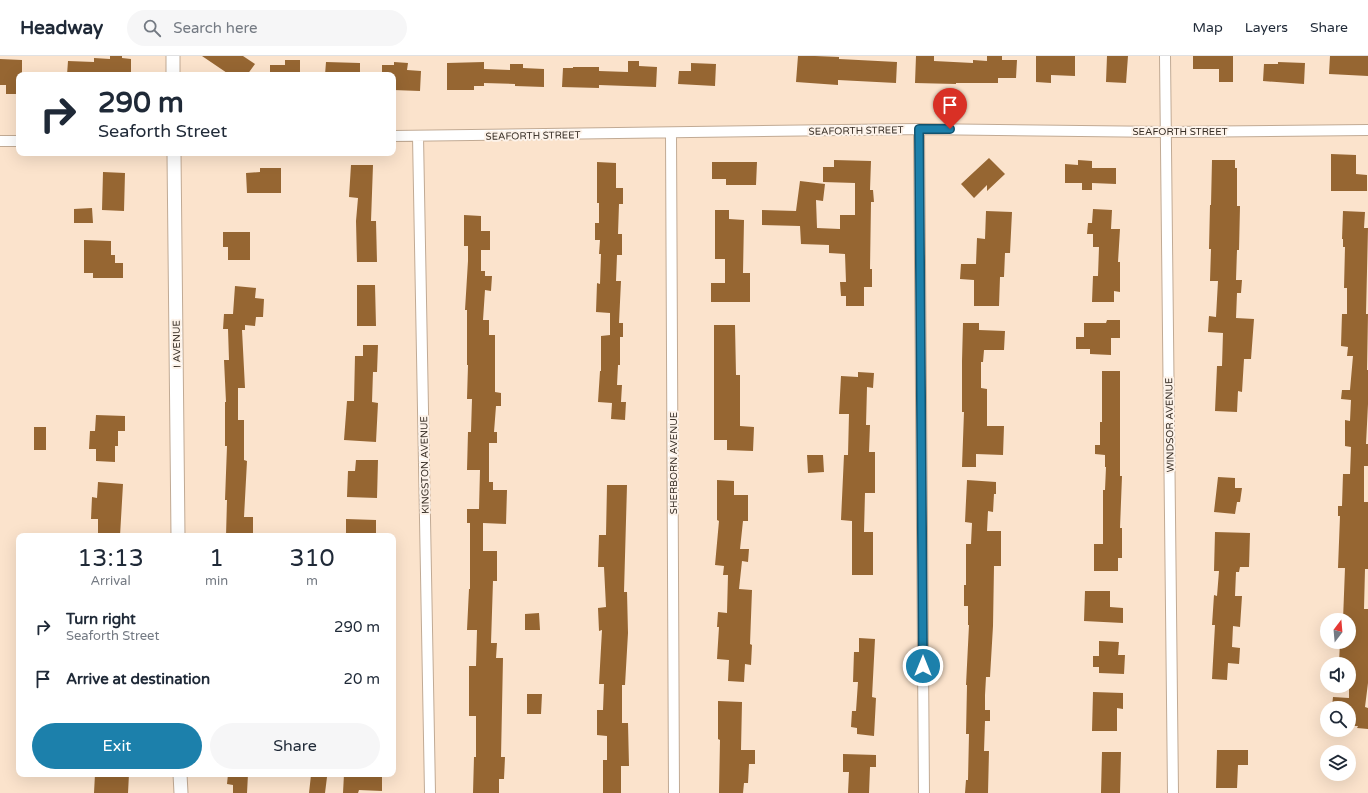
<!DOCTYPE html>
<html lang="en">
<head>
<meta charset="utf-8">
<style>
	:root { --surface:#fff; --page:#f6f6f7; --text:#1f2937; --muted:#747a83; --line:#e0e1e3; --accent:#1c80ab }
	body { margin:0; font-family:"Varela Round",sans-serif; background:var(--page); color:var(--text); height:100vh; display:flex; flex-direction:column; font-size:15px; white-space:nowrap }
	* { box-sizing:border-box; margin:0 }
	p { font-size:13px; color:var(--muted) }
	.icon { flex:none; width:22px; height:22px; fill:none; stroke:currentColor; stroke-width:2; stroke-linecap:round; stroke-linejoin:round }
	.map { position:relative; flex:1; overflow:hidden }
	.panel { position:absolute; left:16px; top:477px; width:380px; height:244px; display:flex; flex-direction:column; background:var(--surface); border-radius:8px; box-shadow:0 4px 16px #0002 }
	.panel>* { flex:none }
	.banner { position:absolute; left:16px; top:16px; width:380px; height:84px; border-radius:8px; box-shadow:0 4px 16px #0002; background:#fff; color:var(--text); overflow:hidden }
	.needle { width:26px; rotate:16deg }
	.controls { position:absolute; left:1320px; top:557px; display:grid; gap:8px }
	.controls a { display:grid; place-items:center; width:36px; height:36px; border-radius:50%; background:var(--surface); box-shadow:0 4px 16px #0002; font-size:20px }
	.pin { position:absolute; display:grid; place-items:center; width:34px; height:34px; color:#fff; margin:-41px -17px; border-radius:50% 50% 50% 0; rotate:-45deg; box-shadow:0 0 4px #0007 }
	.pin .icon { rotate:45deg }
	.me { position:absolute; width:44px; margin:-22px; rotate:0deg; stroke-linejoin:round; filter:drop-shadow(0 0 3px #0008) }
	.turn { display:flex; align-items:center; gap:14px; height:84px; padding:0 16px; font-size:18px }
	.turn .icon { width:52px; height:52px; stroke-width:2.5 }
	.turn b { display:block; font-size:28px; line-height:34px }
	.eta { display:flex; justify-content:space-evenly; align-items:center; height:68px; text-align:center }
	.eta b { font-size:24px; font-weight:600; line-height:28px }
	.cta { display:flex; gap:8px; margin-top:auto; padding:8px 16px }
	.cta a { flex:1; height:46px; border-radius:24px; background:var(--accent); color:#fff; font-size:16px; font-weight:600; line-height:46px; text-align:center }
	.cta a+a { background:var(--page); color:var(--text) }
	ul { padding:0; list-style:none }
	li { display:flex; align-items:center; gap:12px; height:52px; padding:0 16px }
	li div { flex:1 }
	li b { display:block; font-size:15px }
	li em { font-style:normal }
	header { display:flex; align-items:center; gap:24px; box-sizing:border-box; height:56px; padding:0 20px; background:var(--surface); border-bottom:1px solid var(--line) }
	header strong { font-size:19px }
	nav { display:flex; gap:22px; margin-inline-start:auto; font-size:14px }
	.search { width:280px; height:36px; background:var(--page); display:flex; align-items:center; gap:10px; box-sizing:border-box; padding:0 14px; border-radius:22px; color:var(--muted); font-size:15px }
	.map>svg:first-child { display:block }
</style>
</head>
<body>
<header>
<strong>Headway</strong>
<div class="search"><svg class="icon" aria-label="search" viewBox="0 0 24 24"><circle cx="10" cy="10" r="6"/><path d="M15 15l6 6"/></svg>Search here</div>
<nav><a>Map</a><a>Layers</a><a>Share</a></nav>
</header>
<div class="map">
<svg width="1368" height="737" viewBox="0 0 1368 737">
	<rect width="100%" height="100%" fill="#fbe3cc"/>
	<path fill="#966632" d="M110,0h12v2l9,1v16h-64l1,-14 26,1v-4l16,1z
		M202,0h41l12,8 -8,11h-17z
		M798,0h17l24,1v2l58,3 -1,21 -58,-3v5l-42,-3z
		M916,0h18v5l39,2v-3l14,1v-5h15v4h15l-1,18h-18v5h-42v1l-41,-1z
		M1036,0h39v20l-24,-1v8l-15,-1z
		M1107,0h21l-2,27 -20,-1z
		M1193,0h40v26h-14v-13h-26z
		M1330,0h38v20l-39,-2z
		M0,3l22,1v15h-3v19h-13v-9h-6z
		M285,4h15v15h-30v-10h15z
		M628,5h11v5l18,1 -1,20 -57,-2v3l-37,-1 1,-19h10v-1h26v4l29,1z
		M326,6l34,1v12h-35z
		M394,6l14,1 -1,7 14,1 -1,20 -27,-1v-15h-11v-10h12z
		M484,6v7l26,1v-6h13v4l21,1v18l-29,-1v-2l-31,-1v3h-10v4h-27v-27z
		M1278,6l27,1 -1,21 -41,-3 1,-17h14z
		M691,7l25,1 -1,22 -37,-2 1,-13h12z
		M1331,98l25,1v19l11,1v16h-36z
		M989,102l16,16 -18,17v-6l-13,13 -13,-14z
		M834,104l37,1 -1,29h3l1,12h-3l-1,67h2v18h-8v19h-18v-10h-5l-1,-14h6l-1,-28 -16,-1v-8l-28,-1 -1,-18 -38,-1v-15l34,1 4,-30 25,3 -2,17 -7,-1 1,28 23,1v-14h15v-32l-32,-1v-15h11z
		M1078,104l14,1v7h24v16l-24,-1v7h-10v-7h-17v-19l13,1z
		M1212,104h23v8h2v38h3l-1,44h-2l-1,30h6l-1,13h-4l-1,25 18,1 -3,40h-7l-2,33 -4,-1 -1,21 -22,-1 2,-45h5l1,-33 -15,-1 1,-16 7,1 2,-36h-8l1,-32h-2l1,-44h1z
		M597,106l19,1v25h7v16h-4l-1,30h4v21h-5l-1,26h5l-2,42h4v14h-3v28h-2l-1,20h5l-1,17h5l-1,18 -14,-1 1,-16 -14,-1 2,-31h1v-35l9,-1v-22l-14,-1 1,-29 3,1 1,-30h-2l1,-14h-5v-17h4v-20h-2z
		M712,106h45l-1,23h-30v-6h-14z
		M351,109h22l-2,56h5l1,41h-20l-1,-41 2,-23 -9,-1z
		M260,112h21v25h-34l-1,-20 14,-1z
		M103,116l22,1 -1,38 -22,-1z
		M92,152l1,15h-19v-14z
		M1093,153l19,1 -1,19h9l-2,33h2v30l-6,-1v11h-22l1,-26h5l1,-29h-6v-13h-6l1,-11h4z
		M715,154h14v9l15,1 -1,53h7v29h-39v-19h14v-24h-10z
		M986,155l26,1 -2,41h-5l-1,24h-4l-1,29h-25v-26l-14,-1 1,-15h15l1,-26 8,1z
		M1343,155l22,1 -1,16h4l-2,86h2l-1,56h1v34l-2,40h2v22h-4v36h4v67h-3l-1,40h4v74l-3,24 3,1v21l-11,-1 1,-2h-9v-18l-17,-1 1,-10 16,1v-34l-10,-1 1,-21h9v-22h-6l2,-52h-7l2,-52h-2v-10h4l1,-32h7l1,-27 -6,-1v-26l5,1 1,-21 -10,-1 1,-9h8l3,-34h-6l1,-9 -7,-1 1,-32h5v-26h-3l1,-41h-2v-8h-1z
		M464,159l17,1v15h9v19h-9v21h4v5h7l-1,15 -6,-1 -2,30h6v15h6v57l6,1v13h-5l-2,26h3v11h-8v39h4v8h14l-1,34 -23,-1v28h14v30h-4l-2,62h6l-1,15h7l-2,99h4l-1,22h-5v14h-26l1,-36h2v-41h-7v-50h7l1,-36h-10l2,-41h1v-66h-3v-14h12l1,-39h-13l1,-38h3l1,-33h-5l1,-34h-1v-55h-2l3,-49v-15h-4z
		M223,176h27v28h-22v-13h-5z
		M84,184l27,1v14h4v8h8v15h-30v-5h-9z
		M357,229h18l1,41h-19z
		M235,230l21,2 -1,10 9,1 -1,18h-7l-1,9 -10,-1v5h-3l3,58h-7v32h6v40l3,1 -3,56h9v19h-27l1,-36h-2l2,-54h-2v-44h1l-2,-42h5l-1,-31h-5l1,-15h9z
		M1107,264h13v18h-9v17l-21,-1v-5h-14v-12h8v-14h22z
		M963,267h16v7l26,1 -1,19h-20l-1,12h-2v26l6,1v37h17l-1,29 -27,-1v13h-14l2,-55h-2v-51z
		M714,269h21l1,50h4v51l14,1 -1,24 -26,-1v-10h-13z
		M363,289h15l-1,27h-4l-1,30 6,1 -2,39 -32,-2 3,-39h7l1,-45h8z
		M1102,315h18v105h2l-2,52h2v30h-4v13h-24v-27h9v-54h2l1,-23h-1v-12l-10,-1v-9h5v-23h2z
		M858,316l16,1 -1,15 -6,-1 -1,38h4l-1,27h6v41h-10l-1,39h9v43h-21v-54l-11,-1 3,-65h4l1,-41h-10l2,-38 17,1z
		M96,359l29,1v15h-7v15h-3v16l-19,-1v-12h-7l1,-18h5z
		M34,371h12v23h-12z
		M807,399h16l1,17 -16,1z
		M356,404h22l-1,38 -30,-1 1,-26h7z
		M1218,421l17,1v10h7l-2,14h-3l-2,12 -21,-2z
		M717,424l17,1v14h14v26h-5l-3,28h9l-1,13 -6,-1 -3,28 13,1 -2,54 2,1 -1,20 -6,-1 -1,18 -16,-1 1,-21 -12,-1 2,-32h-2l1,-15 9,1 1,-38h-5l1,-9 -9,-1 4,-44 -2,-1z
		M967,424l29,2v12h-2l-1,18 -5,-1 -1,20h14v35h-7l-1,60 -3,51h-4l-1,18v15h5v11h-5l-1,30h5l-1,42h-23l1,-13h2l1,-46h-3l1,-49h-1l3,-60h-1v-19h-4v-21h2v-41h5l1,-21 -7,-1z
		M98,426l25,2 -3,52h-22v-17h-7l1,-22 5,1z
		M607,429h20l-3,107h3l1,41 -3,52h-3v38h6l1,43h-8v27h-18v-33h4v-24l-10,-1v-25h6l1,-26h-5l3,-54 -3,1 -1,-23 8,-1 -2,-40h-6l1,-32h7z
		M346,463l30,1v16h-30z
		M1215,476l35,1 -1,34h-9l-1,5h-3l-1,24h7l-2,31 -7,-1 -1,21 8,1 -1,16 -11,-1 -1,17 -15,-1 3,-54h-3l2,-30 3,1 2,-25h-5z
		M1085,535h25v16l13,1v15l-39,-2z
		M539,557l1,17h-15v-16z
		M859,582l16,1 -3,58 4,1 -2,38 -17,-2v-6l-6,-1 1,-16h4l2,-29h-5l1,-30h5z
		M1099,585l20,1 -1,13h7l-1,19 -25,-1v-6h-6v-11h6z
		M1093,636l30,1v16l-6,-1v23h-25z
		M527,638h15l-1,20h-14z
		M718,645l24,1 -1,48h14v14h-6l-1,19h-4l-1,10h-24l1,-53 -2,-1z
		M1217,694h31v15h-10l-1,23h-21z
		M1102,696h19l-1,41h-19z
		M843,698l33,1v12h-6l-1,26h-21l1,-21h-6z
		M95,718h34l-1,19h-34z
		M228,718h20l-1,19h-14v-8l-6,-1z
		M344,718h24v2h14v15l-23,-1 -1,3h-15z
		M311,719l16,2 -2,16h-16z"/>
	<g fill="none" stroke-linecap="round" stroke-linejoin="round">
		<g stroke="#c1aa94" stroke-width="12">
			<path id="street" d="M1165,0l8,737
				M919,73l5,664
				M671,77l3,660
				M393,80l526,-7 247,3 202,-2
				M418,80l12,657
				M0,85h19"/>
		</g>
		<g stroke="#c1aa94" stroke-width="15">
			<path id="secondary" d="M173,0v19
				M174,97l4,383
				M180,718l1,19"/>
		</g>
		<use href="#street" stroke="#fff" stroke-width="10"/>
		<use href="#secondary" stroke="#fff" stroke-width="13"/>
	</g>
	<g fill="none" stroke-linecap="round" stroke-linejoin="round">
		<g stroke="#12536f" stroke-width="10">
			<path id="route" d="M923,610l-4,-537h31"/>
		</g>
		<use href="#route" stroke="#1c80ab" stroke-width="7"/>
	</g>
	<g text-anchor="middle" stroke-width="4" stroke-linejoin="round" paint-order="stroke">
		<g font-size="10" fill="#362d24" stroke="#fdf3ea">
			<text transform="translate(856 74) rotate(-1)" y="4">SEAFORTH STREET</text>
			<text x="1180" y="79">SEAFORTH STREET</text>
			<text transform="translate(533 79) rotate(-1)" y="4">SEAFORTH STREET</text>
			<text transform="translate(176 288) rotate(-91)" y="4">I AVENUE</text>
			<text transform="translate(1169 369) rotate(-91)" y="4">WINDSOR AVENUE</text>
			<text transform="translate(673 407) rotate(-90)" y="4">SHERBORN AVENUE</text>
			<text transform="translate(424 409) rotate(-91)" y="4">KINGSTON AVENUE</text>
		</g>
	</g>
</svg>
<div class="controls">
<a><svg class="needle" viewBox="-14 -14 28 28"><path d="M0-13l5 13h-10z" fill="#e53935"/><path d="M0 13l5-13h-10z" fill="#747a83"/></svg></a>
<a><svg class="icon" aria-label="sound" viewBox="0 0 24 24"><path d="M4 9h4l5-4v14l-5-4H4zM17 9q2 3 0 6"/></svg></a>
<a><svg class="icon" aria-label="search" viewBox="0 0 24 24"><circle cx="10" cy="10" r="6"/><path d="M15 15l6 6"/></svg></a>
<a><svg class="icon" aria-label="layers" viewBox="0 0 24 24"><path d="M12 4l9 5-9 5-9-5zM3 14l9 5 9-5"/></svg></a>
</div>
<div class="pin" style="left:950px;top:73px;background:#d93025"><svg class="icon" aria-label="arrive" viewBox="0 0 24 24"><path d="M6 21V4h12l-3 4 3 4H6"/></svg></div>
<svg class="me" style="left:923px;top:610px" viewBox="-20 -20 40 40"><circle r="17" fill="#1c80ab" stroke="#fff" stroke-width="3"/><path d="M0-11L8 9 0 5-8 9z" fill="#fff"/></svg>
<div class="banner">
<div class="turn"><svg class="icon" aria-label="right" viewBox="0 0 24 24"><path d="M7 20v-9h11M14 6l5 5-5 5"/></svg><div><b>290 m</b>Seaforth Street</div></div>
</div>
<section class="panel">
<div class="eta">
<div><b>13:13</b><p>Arrival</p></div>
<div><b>1</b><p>min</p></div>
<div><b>310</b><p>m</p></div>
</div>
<ul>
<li><svg class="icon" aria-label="right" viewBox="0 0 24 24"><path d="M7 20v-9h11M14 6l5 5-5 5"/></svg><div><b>Turn right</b><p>Seaforth Street</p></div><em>290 m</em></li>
<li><svg class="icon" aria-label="arrive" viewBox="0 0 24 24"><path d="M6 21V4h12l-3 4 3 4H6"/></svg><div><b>Arrive at destination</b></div><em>20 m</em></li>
</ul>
<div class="cta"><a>Exit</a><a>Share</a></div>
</section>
</div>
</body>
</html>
